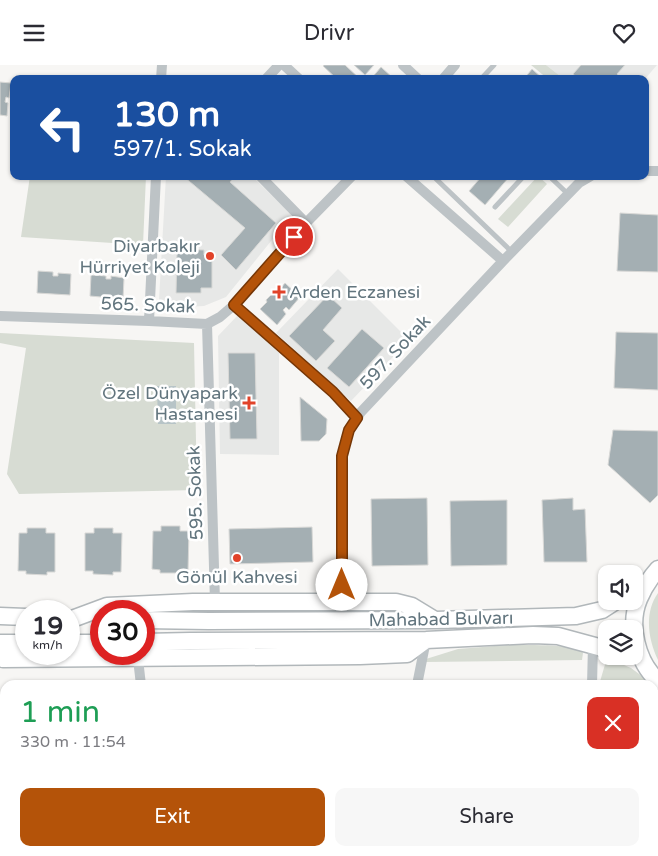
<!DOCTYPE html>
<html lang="en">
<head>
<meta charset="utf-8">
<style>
	:root { --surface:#fff; --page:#f7f7f7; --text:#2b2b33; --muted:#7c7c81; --accent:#b45309 }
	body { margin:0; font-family:"Varela Round",sans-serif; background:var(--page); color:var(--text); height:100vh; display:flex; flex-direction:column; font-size:19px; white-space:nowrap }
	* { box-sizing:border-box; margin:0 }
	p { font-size:16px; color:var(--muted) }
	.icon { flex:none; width:28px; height:28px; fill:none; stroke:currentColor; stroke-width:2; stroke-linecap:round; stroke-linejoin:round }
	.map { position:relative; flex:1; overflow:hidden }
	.sheet { position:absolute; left:0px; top:615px; width:659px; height:176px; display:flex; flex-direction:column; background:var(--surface); border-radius:15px 15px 0 0; box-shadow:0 1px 4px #0004 }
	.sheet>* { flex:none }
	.guide { position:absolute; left:10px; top:10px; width:639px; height:105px; border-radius:10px; box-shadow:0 1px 4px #0004; background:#1a4fa0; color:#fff; overflow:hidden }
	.tools { position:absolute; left:598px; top:500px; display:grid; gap:10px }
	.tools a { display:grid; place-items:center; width:45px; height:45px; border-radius:10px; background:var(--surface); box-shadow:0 1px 4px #0004; font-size:25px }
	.speed { position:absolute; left:15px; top:535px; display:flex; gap:10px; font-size:25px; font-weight:700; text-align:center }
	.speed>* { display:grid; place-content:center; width:65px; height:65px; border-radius:50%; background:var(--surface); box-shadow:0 1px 4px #0004; line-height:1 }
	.speed small { font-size:12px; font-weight:400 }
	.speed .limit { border:8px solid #d22; background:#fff; color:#111 }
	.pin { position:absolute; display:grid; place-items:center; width:42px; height:42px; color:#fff; margin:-21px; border:2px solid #fff; border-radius:50%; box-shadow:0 1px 5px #0007 }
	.me { position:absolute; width:55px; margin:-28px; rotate:0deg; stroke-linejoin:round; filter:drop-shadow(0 0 4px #0008) }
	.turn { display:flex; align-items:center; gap:18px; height:105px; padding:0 20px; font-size:22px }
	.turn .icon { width:65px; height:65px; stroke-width:2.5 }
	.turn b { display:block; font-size:35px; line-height:42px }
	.round { display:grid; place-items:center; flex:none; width:52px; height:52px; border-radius:10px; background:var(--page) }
	.headline { display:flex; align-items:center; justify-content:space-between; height:85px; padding:0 20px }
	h1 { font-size:30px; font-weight:600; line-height:38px; color:#1e9e55 }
	.primary-button { display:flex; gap:10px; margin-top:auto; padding:10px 20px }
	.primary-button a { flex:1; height:58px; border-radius:10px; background:var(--accent); color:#fff; font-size:20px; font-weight:600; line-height:58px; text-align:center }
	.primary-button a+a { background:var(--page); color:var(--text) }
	header { display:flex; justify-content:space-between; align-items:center; height:65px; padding:0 20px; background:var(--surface); font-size:22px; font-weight:600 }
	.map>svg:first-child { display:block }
</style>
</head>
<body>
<header><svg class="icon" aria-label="menu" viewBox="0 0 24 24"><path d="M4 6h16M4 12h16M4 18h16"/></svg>Drivr<svg class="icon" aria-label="heart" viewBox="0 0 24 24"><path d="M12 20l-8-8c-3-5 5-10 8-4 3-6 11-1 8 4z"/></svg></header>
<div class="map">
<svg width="658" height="791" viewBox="0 0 658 791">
	<rect width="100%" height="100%" fill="#f7f6f4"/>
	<path fill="#e7e8e7" d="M546,0h111l-12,14h-81z
		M166,111h86l40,39 -66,82 -22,9 -39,2 -6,-8z
		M338,204l71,71 -58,61 -75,-68z
		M238,250l41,38v102l-59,-1 -2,-118z"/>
	<path fill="#d7dcd3" d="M531,0h15l18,14h-16z
		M30,111h116l-3,69 -122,-8z
		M538,111l9,8 -39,43 -10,-8z
		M0,268l194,10 3,147 -178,4 -12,-20 19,-126 -26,-5z
		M658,528v67c-10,-21 -14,-47 0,-67z
		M507,580c24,0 49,-1 73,4l3,4 -1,7 -156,2v-3l32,-10z
		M610,594l21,9 27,20v64l-4,1v-68h-55l7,-24z
		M168,786h249v5h-249z"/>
	<path fill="#b7c4c7" d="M157,321h19v38h-18z"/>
	<path fill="#a4afb3" stroke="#d8d8d6" d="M324,0h21l15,14h-23l-14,-13z
		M354,0h20l-9,10z
		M581,0h44l-8,9 5,5h-43l-6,-5z
		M381,2l13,12h-23z
		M532,4l11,10h-19z
		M0,17l11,1 -2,15 -3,-1 -1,5 3,1 -1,13 -7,-1z
		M183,111h52l-5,6 46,41 -40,47 -15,-15 24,-27z
		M482,111h28l-25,29 -16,-14z
		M620,148l38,2v57l-41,-1z
		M177,184l27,1v5h8v33h-11v5h-25z
		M38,206l15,1v4h5v-3l13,1 -1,21 -33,-2z
		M91,210l15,1v3h5v-3l13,2 -1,21 -33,-3z
		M285,218l15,14 -11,13 -3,-3 -3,3 3,4 -9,11 -17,-16 7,-7 -1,-2 11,-11 4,-1z
		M328,230l14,13 -19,22 12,11 -19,20 -27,-25z
		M362,264l22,19 -35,39 -22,-19z
		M616,267l42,1v57l-44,-2z
		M228,288h27l2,86h-27z
		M300,332l27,22 -1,15 -7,7h-18z
		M613,365l45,1v64l-8,8 -42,-38z
		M427,433l1,67 -56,1 -1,-67z
		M573,433v12l12,-1 2,53h-43l-2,-62z
		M507,435v65l-56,1 -1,-65z
		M161,461h19v5h9l-1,40 -7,-1v3h-21v-3l-8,-1 1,-38h8z
		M312,462l1,35 -83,2 -1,-35z
		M27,463h19v5h9v39h-8v3l-21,-1v-3h-8l1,-38h8z
		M94,463h19v5h9l-1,39h-8v3l-20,-1v-3h-8v-38h9z
		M508,786h20l1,5h-20z
		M563,786h20l1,5h-20z"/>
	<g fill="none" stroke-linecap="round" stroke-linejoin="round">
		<g stroke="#b1b7ba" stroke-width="19">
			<path id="primary" d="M658,504c-8,9 -14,18 -19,30 -11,26 -2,63 19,82
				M0,551l26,1
				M72,554l35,-13 86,-4h203l16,4 23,14
				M144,555l65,1 226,-1 141,-4 26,-6 14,-9
				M144,577l46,-1 236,-1 107,-5 25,1 48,13
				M0,578h26
				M69,578h32
				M0,590l3,4 357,-3 47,-2 19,-14"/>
		</g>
		<path stroke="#bdc3c6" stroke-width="5" d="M481,14l13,-14
			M433,111l79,76
			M549,111l19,18
			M495,142l29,-31
			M0,666l5,-1
			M79,786v5
			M646,786l1,5
			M108,791l21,-2"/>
		<path stroke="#bdc3c6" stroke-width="10" d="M284,0l15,14
			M403,0l15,14
			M161,14l1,-14
			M266,14l13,-14
			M443,14l12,-14
			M645,106h13
			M260,111l46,47
			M406,111l97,85
			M234,240l99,87 24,26
			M0,251l149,5 58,3 13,-7 14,-12 72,-82 46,-47
			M149,256l7,-145
			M207,259l8,278
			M342,538v-147l7,-26 12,-18 142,-151 76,-78 12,-7
			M138,594l3,26
			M417,620l9,-45
			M592,620l1,-40
			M654,701l4,-2
			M0,752l5,-6
			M154,786l1,5
			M427,786v5
			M548,786l1,5"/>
		<use href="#primary" stroke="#fff" stroke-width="16"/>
	</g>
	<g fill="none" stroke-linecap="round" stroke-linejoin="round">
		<g stroke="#753606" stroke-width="12">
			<path id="route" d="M294,172l-60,68 99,87 24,26 -8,12 -7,26v129"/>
		</g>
		<use href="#route" stroke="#b45309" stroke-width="9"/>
	</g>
	<g fill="#e1432a" stroke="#fff" stroke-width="2">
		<circle cx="210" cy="191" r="5"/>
		<path d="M276.5 219.5h5v5h5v5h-5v5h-5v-5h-5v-5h5z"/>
		<path d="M246.5 330.5h5v5h5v5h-5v5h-5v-5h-5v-5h5z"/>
		<circle cx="237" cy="493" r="5"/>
	</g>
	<g text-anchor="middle" stroke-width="5" stroke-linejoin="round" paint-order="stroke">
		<g font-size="18" fill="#62757e" stroke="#fff" text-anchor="end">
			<text x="200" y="187">Diyarbakır<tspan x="200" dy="21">Hürriyet Koleji</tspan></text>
			<text x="289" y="233" text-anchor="start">Arden Eczanesi</text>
			<text x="238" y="334">Özel Dünyapark<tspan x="238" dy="21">Hastanesi</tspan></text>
			<text x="237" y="518" text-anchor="middle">Gönül Kahvesi</text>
		</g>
		<g font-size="18" fill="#62757e" stroke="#fff">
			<text transform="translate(148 240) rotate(2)" y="6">565. Sokak</text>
			<text transform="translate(395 287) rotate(-47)" y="6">597. Sokak</text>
			<text transform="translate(195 428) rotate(-92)" y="6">595. Sokak</text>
			<text transform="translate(441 554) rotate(-1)" y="6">Mahabad Bulvarı</text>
		</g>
	</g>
</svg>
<div class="tools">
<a><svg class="icon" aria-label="sound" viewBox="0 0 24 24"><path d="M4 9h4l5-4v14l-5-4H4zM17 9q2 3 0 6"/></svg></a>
<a><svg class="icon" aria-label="layers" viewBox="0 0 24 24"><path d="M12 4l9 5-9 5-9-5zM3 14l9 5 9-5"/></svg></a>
</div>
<div class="speed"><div>19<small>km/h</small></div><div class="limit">30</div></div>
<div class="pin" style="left:294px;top:172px;background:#d93025"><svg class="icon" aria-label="arrive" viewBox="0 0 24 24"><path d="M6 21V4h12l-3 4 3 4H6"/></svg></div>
<svg class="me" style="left:342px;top:520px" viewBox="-20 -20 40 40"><circle r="19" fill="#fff"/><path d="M0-13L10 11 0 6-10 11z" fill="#b45309"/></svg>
<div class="guide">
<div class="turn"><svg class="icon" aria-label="left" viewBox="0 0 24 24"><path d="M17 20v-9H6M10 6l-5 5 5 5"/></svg><div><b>130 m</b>597/1. Sokak</div></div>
</div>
<section class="sheet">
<div class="headline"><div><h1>1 min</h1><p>330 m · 11:54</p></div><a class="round" style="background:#d93025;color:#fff"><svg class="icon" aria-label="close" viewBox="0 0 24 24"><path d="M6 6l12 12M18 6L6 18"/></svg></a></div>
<div class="primary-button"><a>Exit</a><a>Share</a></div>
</section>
</div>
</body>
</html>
